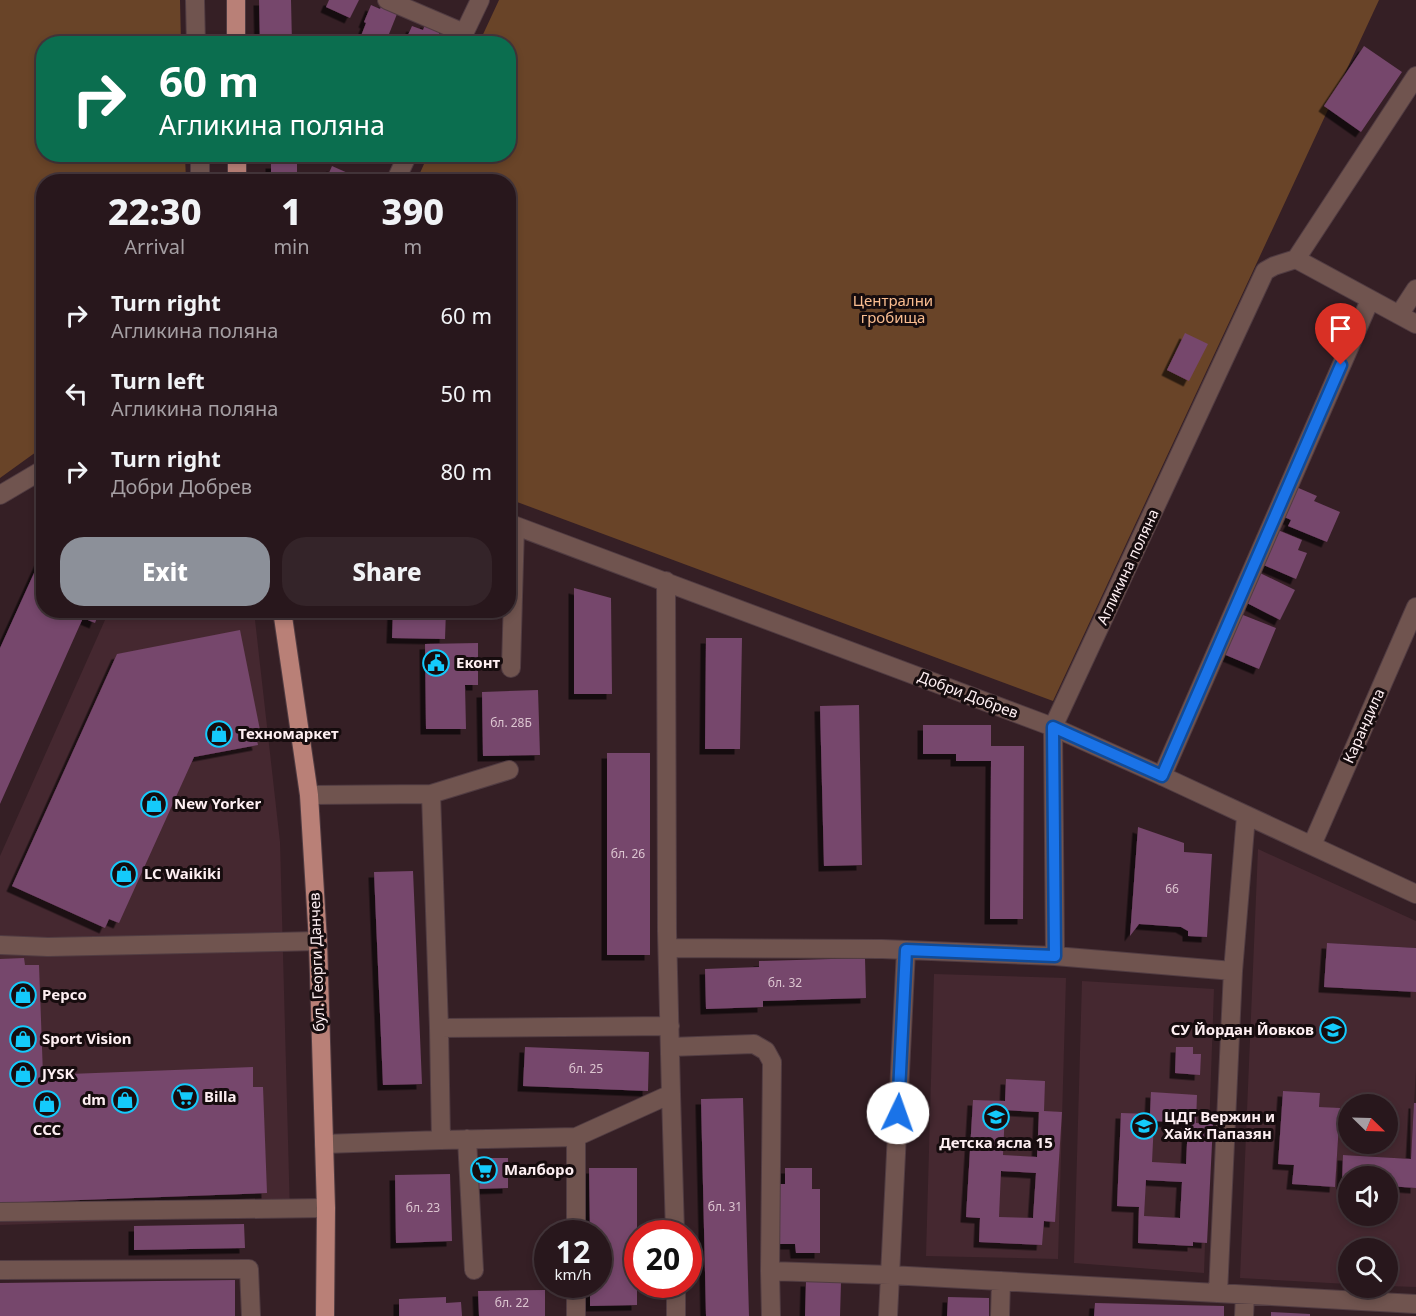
<!DOCTYPE html>
<html lang="en">
<head>
<meta charset="utf-8">
<style>
	:root { --surface:#28171c; --page:#342429; --text:#f1f3f6; --muted:#a59fa3; --line:#44363b; --accent:#8c9099 }
	body { margin:0; font-family:"Noto Sans",sans-serif; background:var(--page); color:var(--text); height:100vh; display:flex; flex-direction:column; font-size:22px; white-space:nowrap }
	* { box-sizing:border-box; margin:0 }
	p { font-size:20px; color:var(--muted) }
	.icon { flex:none; width:33px; height:33px; fill:none; stroke:currentColor; stroke-width:2; stroke-linecap:round; stroke-linejoin:round }
	.map { position:relative; flex:1; overflow:hidden }
	.panel { position:absolute; left:36px; top:174px; width:480px; height:444px; display:flex; flex-direction:column; background:var(--surface); border-radius:24px; box-shadow:0 3px 9px #0003,0 0 0 2px var(--line) }
	.panel>* { flex:none }
	.guide { position:absolute; left:36px; top:36px; width:480px; height:126px; border-radius:24px; box-shadow:0 3px 9px #0003,0 0 0 2px var(--line); background:#0b6e4f; color:#fff; overflow:hidden }
	.needle { width:39px; rotate:113deg }
	.buttons { position:absolute; left:1338px; top:1094px; display:grid; gap:12px }
	.buttons a { display:grid; place-items:center; width:60px; height:60px; border-radius:50%; background:var(--surface); box-shadow:0 3px 9px #0003,0 0 0 2px var(--line); font-size:30px }
	.speed { position:absolute; left:534px; top:1220px; display:flex; gap:12px; font-size:30px; font-weight:700; text-align:center }
	.speed>* { display:grid; place-content:center; width:78px; height:78px; border-radius:50%; background:var(--surface); box-shadow:0 3px 9px #0003,0 0 0 2px var(--line); line-height:1 }
	.speed small { font-size:15px; font-weight:400 }
	.speed .limit { border:9px solid #d22; background:#fff; color:#111 }
	.pin { position:absolute; display:grid; place-items:center; width:51px; height:51px; color:#fff; margin:-62px -26px; border-radius:50% 50% 50% 0; rotate:-45deg; box-shadow:0 0 6px #0007 }
	.pin .icon { rotate:45deg }
	.me { position:absolute; width:66px; margin:-33px; rotate:3deg; stroke-linejoin:round; filter:drop-shadow(0 0 4px #0008) }
	.turn { display:flex; align-items:center; gap:21px; height:126px; padding:0 24px; font-size:27px }
	.turn .icon { width:78px; height:78px; stroke-width:2.5 }
	.turn b { display:block; font-size:42px; line-height:51px }
	.eta { display:flex; justify-content:space-evenly; align-items:center; height:102px; text-align:center }
	.eta b { font-size:36px; font-weight:800; line-height:42px }
	.primary-button { display:flex; gap:12px; margin-top:auto; padding:12px 24px }
	.primary-button a { flex:1; height:69px; border-radius:24px; background:var(--accent); color:#fff; font-size:24px; font-weight:800; line-height:69px; text-align:center }
	.primary-button a+a { background:var(--page); color:var(--text) }
	ul { padding:0; list-style:none }
	li { display:flex; align-items:center; gap:18px; height:78px; padding:0 24px }
	li div { flex:1 }
	li b { display:block; font-size:22px }
	li em { font-style:normal }
	.map>svg:first-child { display:block }
</style>
</head>
<body>
<div class="map">
<svg width="1416" height="1316" viewBox="0 0 1416 1316">
	<defs>
		<filter id="shadow"><feDropShadow dx="-5.5" dy="5.5" stdDeviation="0" flood-color="#0009"/></filter>
	</defs>
	<rect width="100%" height="100%" fill="#351f25"/>
	<path fill="#452830" fill-rule="evenodd" d="M109,611h56l11,5 3,-5h75l26,231 10,373 -290,10v-369z
		M1258,849l158,72v27l-89,-5 -2,44 91,5v76l-5,91 -67,-4 -2,29 6,1v30h40v-29l28,2v99l-28,-1v-38h-40v36l-108,-6zM1283,1091l37,2 -1,14 21,2 -5,78 -42,-3 1,-19 -16,-1zM1348,1104h40v39h-40z
		M934,974l132,4 -8,281 -132,-3z
		M1082,981l132,8 -10,284 -130,-10z"/>
	<path fill="#694428" d="M0,0h180l1,43 -137,1v110l141,1 1,26 -142,1 -1,265 -43,31z
		M499,0h880l-326,701 -544,-202 -1,-317h-92l12,-27 80,-1v-110l-29,-1z"/>
	<path fill="#76466c" fill-rule="evenodd" filter="url(#shadow)" d="M259,0h32l1,44h-32z
		M329,0h30l-9,18 -24,-11z
		M383,2l16,7 -14,35h-6l-18,-8 5,-13 -2,-1 7,-17 9,4z
		M426,22l15,7 -6,15h-31l8,-18 11,4z
		M1364,46l38,26 -41,60 -37,-26z
		M260,154h39v4l-39,-1z
		M271,163h26v19h-34v-9l8,1z
		M332,166l36,16h-43z
		M1185,333l23,11 -19,37 -22,-11z
		M1294,486l23,10 -3,5 26,11 -13,30 -39,-16 3,-6 -9,-4z
		M1273,528l29,12 -4,10 9,3 -11,26 -37,-16z
		M44,551v59h56l-5,13 -12,-5 -83,186v-156z
		M1260,573l35,17 -15,30 -35,-18z
		M574,588l37,10 1,96h-38z
		M393,610h53l-1,29 -53,-1z
		M1238,613l38,15 -17,41 -38,-16z
		M240,630l20,100 -5,1 3,14 -64,12 -75,166 -10,-4 -4,9 -93,-42 105,-232z
		M706,638h36l-2,111h-35z
		M478,643v42h-13l1,44h-40l-1,-85z
		M538,690l2,65 -57,1 -1,-64z
		M859,705l3,160 -38,1 -4,-160z
		M923,725h68v21h33l-1,173h-33l1,-158h-35v-7h-33z
		M607,753h43v202h-43z
		M1138,827l46,16v9l28,2 -5,83 -19,-1v-5l-7,-4 -42,-3 -9,12z
		M413,871l9,213 -39,1 -9,-213z
		M1327,943l89,5v44l-92,-5z
		M24,958l1,7h14l4,110 210,-8v20h10l4,106 -267,10v-244z
		M865,958l1,40 -103,3v6l-57,2 -1,-40 54,-2v-6z
		M525,1047l124,5 -1,39 -125,-5z
		M1176,1047h17v7h8l-1,21 -25,-2z
		M1006,1079l39,2 -1,30 18,1 -7,110 -11,-1 -2,24 -63,-3 1,-24 -14,-1 7,-117 32,1zM1005,1110l34,2 -2,45 -34,-2zM1001,1171l35,2 -3,45 -34,-1z
		M1283,1091l37,2 -1,14 21,1 -5,79 -43,-3 2,-19 -16,-1z
		M1151,1092l46,3 -1,28 17,1 -6,119 -14,-1v4l-55,-3 1,-36 -22,-1 4,-93 29,1zM1154,1121l34,2 -2,41 -34,-2zM1146,1180l36,2 -2,36 -36,-2z
		M743,1098l6,218h-43l-5,-217z
		M1414,1103h2v85l-28,-2v-10h-40v9l-6,-1 1,-29 68,4z
		M488,1158h20v30l-32,1v-20z
		M589,1168h48v137l-47,1v-22h8v-51h-8z
		M785,1168h27v21h8v64h-24l-1,-9h-17l1,-60h6z
		M450,1174l2,67 -56,2 -1,-68z
		M244,1224l1,24 -111,2v-24z
		M235,1280v36h-235v-33z
		M806,1281l35,1 -1,34h-35z
		M545,1290v26h-66l-1,-25z
		M446,1297v6l15,-1 1,14h-63v-17z
		M948,1297l41,1v18h-42z
		M1095,1303l129,3v10h-130z
		M1271,1312l39,2v2h-39z"/>
	<g fill="none" stroke-linecap="round" stroke-linejoin="round">
		<g stroke="#513c42" stroke-width="20">
			<path id="minor" d="M195,0l1,44
				M387,0l77,33
				M459,44l21,-44
				M200,154v28
				M395,182l13,-28
				M1296,259l120,65
				M1399,315l17,-26
				M0,495l44,-26
				M508,523l545,204 109,49 254,118
				M511,668l4,-142
				M1162,776l208,-476
				M431,794l78,-24
				M309,795l122,-1 8,234 2,112
				M1312,845l104,-238
				M0,945l48,2 270,-6
				M668,948l214,1 173,7 -2,-229 212,-456 9,-5 22,-7 120,-183
				M1055,956l178,15
				M439,1028l231,-2
				M670,1047l84,-3 12,7 6,11 -2,209 120,4 526,29
				M671,1094l4,139
				M467,1139l7,131
				M324,1144l117,-4 135,-3 95,-43 -4,-163 -1,-350
				M0,1212l326,-4
				M576,1233v-96
				M0,1270l249,-1 2,47
				M770,1271l1,45
				M576,1284v32
				M676,1284v32
				M1218,1293l15,-322 13,-155
				M888,1316l18,-366
				M1000,1316l1,-35
				M1244,1316l1,-21"/>
		</g>
		<g stroke="#513c42" stroke-width="20">
			<path id="major" d="M236,0v44
				M237,154v28
				M282,610l27,185 9,146 8,267 -1,108"/>
		</g>
		<use href="#minor" stroke="#70544f" stroke-width="18"/>
		<use href="#major" stroke="#b98077" stroke-width="18"/>
	</g>
	<g fill="none" stroke-linecap="round" stroke-linejoin="round">
		<g stroke="#114b97" stroke-width="15">
			<path id="route" d="M898,1113l8,-163 149,6 -2,-229 109,49 179,-411"/>
		</g>
		<use href="#route" stroke="#1a73e8" stroke-width="10"/>
	</g>
	<defs>
		<g id="civic-ring" transform="scale(1.35)"><circle r="9.5" fill="#160c0e" stroke="#14cafb" stroke-width="1.5"/><path d="M-.6-6.5H3V-4.5H.6V-3L4-1V1h2V6H-6V1h2V-1L-.6-3ZM-1.2 2.5V6h2.4V2.5Z" fill="#14cafb"/></g>
		<g id="shop-ring" transform="scale(1.35)"><circle r="9.5" fill="#160c0e" stroke="#14cafb" stroke-width="1.5"/><path d="M-5-2.5h2.3a2.7 3.5 0 0 1 5.4 0H5L5.5 6h-11ZM-1.5-2.5h3a1.5 2.3 0 0 0-3 0Z" fill="#14cafb"/></g>
		<g id="school-ring" transform="scale(1.35)"><circle r="9.5" fill="#160c0e" stroke="#14cafb" stroke-width="1.5"/><path d="M0-5L7-2L0 1L-7-2ZM-4 1L0 2.5L4 1V4Q0 6-4 4Z" fill="#14cafb"/></g>
		<g id="supermarket-ring" transform="scale(1.35)"><circle r="9.5" fill="#160c0e" stroke="#14cafb" stroke-width="1.5"/><path d="M-6-5.5h2.5l.6 2H6L4.5 2H-2.5L-4.4-4H-6ZM-1.5 3.2a1.3 1.3 0 1 0 .1 0ZM3 3.2a1.3 1.3 0 1 0 .1 0Z" fill="#14cafb"/></g>
	</defs>
	<g fill-rule="evenodd">
		<use href="#civic-ring" x="436" y="663"/>
		<use href="#shop-ring" x="219" y="734"/>
		<use href="#shop-ring" x="154" y="804"/>
		<use href="#shop-ring" x="124" y="874"/>
		<use href="#shop-ring" x="23" y="995"/>
		<use href="#school-ring" x="1333" y="1030"/>
		<use href="#shop-ring" x="23" y="1039"/>
		<use href="#shop-ring" x="23" y="1074"/>
		<use href="#supermarket-ring" x="185" y="1097"/>
		<use href="#shop-ring" x="125" y="1100"/>
		<use href="#shop-ring" x="47" y="1104"/>
		<use href="#school-ring" x="996" y="1117"/>
		<use href="#school-ring" x="1144" y="1126"/>
		<use href="#supermarket-ring" x="484" y="1170"/>
	</g>
	<g text-anchor="middle" stroke-width="6" stroke-linejoin="round" paint-order="stroke">
		<g font-size="12" fill="#dcc5d0">
			<text x="511" y="727">бл. 28Б</text>
			<text x="628" y="858">бл. 26</text>
			<text x="1172" y="893">66</text>
			<text x="785" y="987">бл. 32</text>
			<text x="586" y="1073">бл. 25</text>
			<text x="725" y="1211">бл. 31</text>
			<text x="423" y="1212">бл. 23</text>
			<text x="512" y="1307">бл. 22</text>
		</g>
		<g font-size="15" fill="#fabd90" stroke="#160c0e">
			<text x="893" y="306">Централни<tspan x="893" dy="17">гробища</tspan></text>
		</g>
		<g font-size="15" fill="#feeff2" stroke="#160c0e">
			<text transform="translate(1128 567) rotate(-65)" y="5">Агликина поляна</text>
			<text transform="translate(968 695) rotate(21)" y="5">Добри Добрев</text>
			<text transform="translate(1364 726) rotate(-66)" y="5">Карандила</text>
			<text transform="translate(317 962) rotate(-92)" y="5">бул. Георги Данчев</text>
		</g>
		<g font-size="15" font-weight="bold" fill="#feeff2" stroke="#160c0e" text-anchor="start">
			<text x="456" y="668">Еконт</text>
			<text x="238" y="739">Техномаркет</text>
			<text x="174" y="809">New Yorker</text>
			<text x="144" y="879">LC Waikiki</text>
			<text x="42" y="1000">Pepco</text>
			<text x="1314" y="1035" text-anchor="end">СУ Йордан Йовков</text>
			<text x="42" y="1044">Sport Vision</text>
			<text x="42" y="1079">JYSK</text>
			<text x="204" y="1102">Billa</text>
			<text x="106" y="1105" text-anchor="end">dm</text>
			<text x="1164" y="1122">ЦДГ Вержин и<tspan x="1164" dy="17">Хайк Папазян</tspan></text>
			<text x="47" y="1135" text-anchor="middle">CCC</text>
			<text x="996" y="1148" text-anchor="middle">Детска ясла 15</text>
			<text x="504" y="1175">Малборо</text>
		</g>
	</g>
</svg>
<div class="buttons">
<a><svg class="needle" viewBox="-14 -14 28 28"><path d="M0-13l5 13h-10z" fill="#e53935"/><path d="M0 13l5-13h-10z" fill="#a59fa3"/></svg></a>
<a><svg class="icon" aria-label="sound" viewBox="0 0 24 24"><path d="M4 9h4l5-4v14l-5-4H4zM17 9q2 3 0 6"/></svg></a>
<a><svg class="icon" aria-label="search" viewBox="0 0 24 24"><circle cx="10" cy="10" r="6"/><path d="M15 15l6 6"/></svg></a>
</div>
<div class="speed"><div>12<small>km/h</small></div><div class="limit">20</div></div>
<div class="pin" style="left:1341px;top:365px;background:#d93025"><svg class="icon" aria-label="arrive" viewBox="0 0 24 24"><path d="M6 21V4h12l-3 4 3 4H6"/></svg></div>
<svg class="me" style="left:898px;top:1113px" viewBox="-20 -20 40 40"><circle r="19" fill="#fff"/><path d="M0-13L10 11 0 6-10 11z" fill="#1a73e8"/></svg>
<div class="guide">
<div class="turn"><svg class="icon" aria-label="right" viewBox="0 0 24 24"><path d="M7 20v-9h11M14 6l5 5-5 5"/></svg><div><b>60 m</b>Агликина поляна</div></div>
</div>
<section class="panel">
<div class="eta">
<div><b>22:30</b><p>Arrival</p></div>
<div><b>1</b><p>min</p></div>
<div><b>390</b><p>m</p></div>
</div>
<ul>
<li><svg class="icon" aria-label="right" viewBox="0 0 24 24"><path d="M7 20v-9h11M14 6l5 5-5 5"/></svg><div><b>Turn right</b><p>Агликина поляна</p></div><em>60 m</em></li>
<li><svg class="icon" aria-label="left" viewBox="0 0 24 24"><path d="M17 20v-9H6M10 6l-5 5 5 5"/></svg><div><b>Turn left</b><p>Агликина поляна</p></div><em>50 m</em></li>
<li><svg class="icon" aria-label="right" viewBox="0 0 24 24"><path d="M7 20v-9h11M14 6l5 5-5 5"/></svg><div><b>Turn right</b><p>Добри Добрев</p></div><em>80 m</em></li>
</ul>
<div class="primary-button"><a>Exit</a><a>Share</a></div>
</section>
</div>
</body>
</html>
